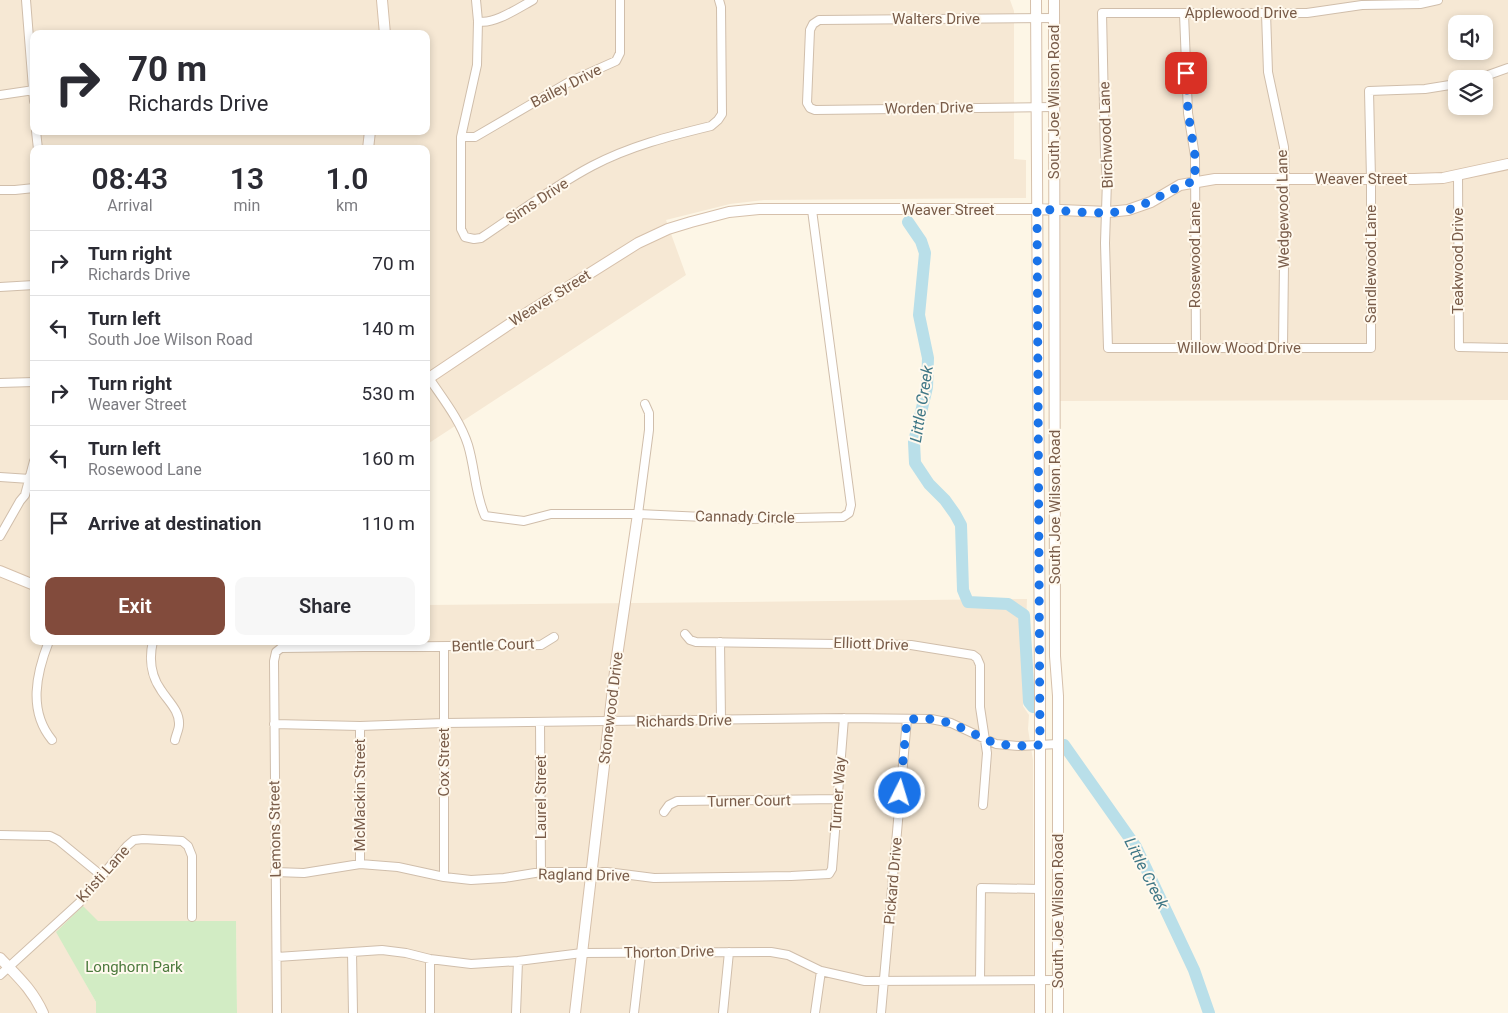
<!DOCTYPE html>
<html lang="en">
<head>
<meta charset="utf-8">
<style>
	:root { --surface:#fff; --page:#f7f7f7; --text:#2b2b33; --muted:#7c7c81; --line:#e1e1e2; --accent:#824b3c }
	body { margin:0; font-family:Roboto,sans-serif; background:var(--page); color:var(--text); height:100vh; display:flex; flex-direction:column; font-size:19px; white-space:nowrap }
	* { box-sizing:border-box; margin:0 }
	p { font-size:16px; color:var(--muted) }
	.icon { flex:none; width:28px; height:28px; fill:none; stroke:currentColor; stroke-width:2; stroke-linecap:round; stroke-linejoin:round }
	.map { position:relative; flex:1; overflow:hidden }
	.details { position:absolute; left:30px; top:145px; width:400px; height:500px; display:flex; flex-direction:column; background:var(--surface); border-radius:10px; box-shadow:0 2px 8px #0003 }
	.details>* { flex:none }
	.guide { position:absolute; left:30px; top:30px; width:400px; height:105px; border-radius:10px; box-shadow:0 2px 8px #0003; background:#fff; color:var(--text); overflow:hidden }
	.controls { position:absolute; left:1448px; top:15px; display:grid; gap:10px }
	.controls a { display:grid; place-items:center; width:45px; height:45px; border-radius:10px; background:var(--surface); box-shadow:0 2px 8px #0003; font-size:25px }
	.pin { position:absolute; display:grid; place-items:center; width:42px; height:42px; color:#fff; margin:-21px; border-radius:10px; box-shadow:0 2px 8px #0006 }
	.me { position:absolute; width:55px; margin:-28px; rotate:5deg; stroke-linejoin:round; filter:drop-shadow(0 0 4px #0008) }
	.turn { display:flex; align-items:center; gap:18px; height:105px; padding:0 15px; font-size:22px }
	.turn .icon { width:65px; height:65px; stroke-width:2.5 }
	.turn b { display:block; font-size:35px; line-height:42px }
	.eta { display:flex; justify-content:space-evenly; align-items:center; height:85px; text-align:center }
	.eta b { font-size:30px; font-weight:600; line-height:35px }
	.cta { display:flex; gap:10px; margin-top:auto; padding:10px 15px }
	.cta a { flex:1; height:58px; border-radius:10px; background:var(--accent); color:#fff; font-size:20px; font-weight:600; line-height:58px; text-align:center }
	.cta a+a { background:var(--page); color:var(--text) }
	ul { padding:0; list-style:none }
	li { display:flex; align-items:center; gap:15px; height:65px; padding:0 15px; border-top:1px solid var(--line) }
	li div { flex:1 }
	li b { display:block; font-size:19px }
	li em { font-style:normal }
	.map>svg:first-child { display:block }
</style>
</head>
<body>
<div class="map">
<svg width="1508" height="1013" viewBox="0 0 1508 1013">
	<rect width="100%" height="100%" fill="#fdf6e6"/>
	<path fill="#f6e8d4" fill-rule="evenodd" d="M0,0h1010l4,11v148l12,1v38l-262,2 -34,4 -64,16 20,55 -260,170v-296h-392v492h392v-36l601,-6 -4,107 6,9 -1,14 5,31 1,253h-797l-1,-92h-138l-41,11 39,70v11h-96zM34,34h392v97h-392z
		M1059,0h449v400l-453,1zM1456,24h28v27h-28zM1456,79h28v27h-28z"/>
	<path fill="#d2ecc4" d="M83,906l15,15h138l1,92h-141v-11l-40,-70z"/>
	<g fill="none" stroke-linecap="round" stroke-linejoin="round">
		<path stroke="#b9dfe9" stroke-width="12" d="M908,222l13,19 4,12 -6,62 9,43 -1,29 -13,55 1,21 14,21 16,16 10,14 6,11 2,65 5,12 40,2 16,11 5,87 4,5
			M1064,745l72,102 58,123 15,43"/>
		<g stroke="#d0beab" stroke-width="10">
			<path id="street" d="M26,0l8,101
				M476,0l2,21 -1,44 -16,72v92l4,8 9,2 7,-1c36,-24 73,-52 111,-72 38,-20 78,-30 119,-40l7,-6 4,-6 -1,-107 -2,-7
				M1438,0l-18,4 -58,1 -55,8h-205l3,141 2,26 -2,63 3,105h263v-169l-2,-88 56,-2 31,-5
				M1266,13l2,59 16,75 1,32 -2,168
				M1184,14l4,99 7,43 1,192
				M478,21c14,5 42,-14 55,-21
				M1477,79l31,-11
				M0,95l34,-5
				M1054,107l-239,3 -5,-2 -3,-5 3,-73 3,-6 6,-4 235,-2
				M36,131l2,18
				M461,137h14l94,-55 47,-21 4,-8v-53
				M1458,175l1,172 49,1
				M0,190h15l19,-2
				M0,287l34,-2
				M429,378c14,21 31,42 39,67 7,23 7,49 17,71l39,5 27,-7h87l110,5 95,-2 6,-4 2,-8 -39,-295
				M0,383l34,-1
				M0,477l30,2
				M638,514l11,-84v-17l-4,-9
				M0,536l20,-35 5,-6 9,-34
				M685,634l5,6 6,2 215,3 62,10 4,3 3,7v42l7,46 -4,52
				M49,641c-13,33 -21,70 3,99
				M153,641c-4,17 -2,35 8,49 7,11 19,21 18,35 0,4 -3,10 -4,15
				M720,642l1,78
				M540,722l1,150
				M274,724l86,2 84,-3 400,-5 87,1 20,4 45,21 23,2 39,-2
				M664,812l5,-7 8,-4 161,-2
				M0,835l50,1 8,4 44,36
				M360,864v-138
				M275,872l29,1 56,-9 38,3 46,10 27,3 33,-2 37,-6h66l47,6 137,-2 38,-2 3,-5 12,-151
				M444,877v-230
				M352,952l1,61
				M277,957l105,-7 24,3 24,6 41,5 47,-3 64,-8 189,-1 17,3 33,16 44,10 193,-1
				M430,959v54
				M0,975l79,-72 48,-57 7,-6 9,-1 39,2 6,5 4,10v61
				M980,980l1,-92 59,1
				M277,1013l-3,-352 2,-9 5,-4 260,-3 13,-8
				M516,1013l2,-52
				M634,1013l7,-60
				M723,1013l6,-61
				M815,1013l6,-42
				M881,1013l26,-294"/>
		</g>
		<g stroke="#d6c0ab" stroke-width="12">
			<path id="secondary" d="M382,0l3,34
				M1036,0l4,689v324
				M1054,0l1,656 3,40v317
				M368,149l2,-18
				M426,380l88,-59 124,-78 30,-14 23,-7 38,-10 30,-3h278l71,3 20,-2 23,-8 29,-17 35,-6h199l29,-1 65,-14
				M0,571l34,14
				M0,958c18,19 32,31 43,55
				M575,1013l41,-350 22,-149"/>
		</g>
		<use href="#street" stroke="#fff" stroke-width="8"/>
		<use href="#secondary" stroke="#fff" stroke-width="10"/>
	</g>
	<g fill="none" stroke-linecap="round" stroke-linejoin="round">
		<path stroke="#1a73e8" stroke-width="9" stroke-dasharray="0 16.2" d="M900,793l7,-74h24l20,4 45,21 23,2 21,-1 -3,-536c26,1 70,8 94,0 23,-7 41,-22 64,-28v-25l-7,-44 -2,-39"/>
	</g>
	<g text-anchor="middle" stroke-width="4" stroke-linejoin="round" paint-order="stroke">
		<g font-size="15" fill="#795c49" stroke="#fff9ee">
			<text x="1241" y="18">Applewood Drive</text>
			<text x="936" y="24">Walters Drive</text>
			<text transform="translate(566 86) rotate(-27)" y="5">Bailey Drive</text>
			<text transform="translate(1054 102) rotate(-90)" y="5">South Joe Wilson Road</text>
			<text transform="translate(929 108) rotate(-1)" y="5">Worden Drive</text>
			<text transform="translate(1106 135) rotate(-92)" y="5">Birchwood Lane</text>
			<text x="1361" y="184">Weaver Street</text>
			<text transform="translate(537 201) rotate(-33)" y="5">Sims Drive</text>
			<text transform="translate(1283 209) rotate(-91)" y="5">Wedgewood Lane</text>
			<text x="948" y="215">Weaver Street</text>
			<text transform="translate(1195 255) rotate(-90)" y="5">Rosewood Lane</text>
			<text transform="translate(1458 261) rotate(-90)" y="5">Teakwood Drive</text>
			<text transform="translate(1371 264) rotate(-90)" y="5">Sandlewood Lane</text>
			<text transform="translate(550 298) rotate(-32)" y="5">Weaver Street</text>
			<text x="1239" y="353">Willow Wood Drive</text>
			<text transform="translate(1055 507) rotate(-90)" y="5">South Joe Wilson Road</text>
			<text transform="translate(745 517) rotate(1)" y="5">Cannady Circle</text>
			<text transform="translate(871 644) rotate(2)" y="5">Elliott Drive</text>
			<text transform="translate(493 645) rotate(-2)" y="5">Bentle Court</text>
			<text transform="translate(611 708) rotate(-83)" y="5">Stonewood Drive</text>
			<text transform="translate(684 721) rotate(-1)" y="5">Richards Drive</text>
			<text transform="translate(444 762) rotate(-90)" y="5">Cox Street</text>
			<text transform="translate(838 794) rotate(-86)" y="5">Turner Way</text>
			<text transform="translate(360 795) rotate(-90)" y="5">McMackin Street</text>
			<text transform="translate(541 797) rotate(-90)" y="5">Laurel Street</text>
			<text transform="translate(749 801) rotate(-1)" y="5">Turner Court</text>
			<text transform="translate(275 829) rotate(-91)" y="5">Lemons Street</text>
			<text transform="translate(103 874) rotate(-48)" y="5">Kristi Lane</text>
			<text transform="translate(584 875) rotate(1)" y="5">Ragland Drive</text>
			<text transform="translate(893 881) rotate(-85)" y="5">Pickard Drive</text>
			<text transform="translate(1058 911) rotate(-90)" y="5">South Joe Wilson Road</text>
			<text transform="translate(669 952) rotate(-1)" y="5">Thorton Drive</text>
		</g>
		<g font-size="15" fill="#4c7a3d" stroke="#fff9ee">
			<text x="134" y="972">Longhorn Park</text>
		</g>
		<g font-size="16" font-style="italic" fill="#3f7786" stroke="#fff9ee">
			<text transform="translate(921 404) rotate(-81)" y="6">Little Creek</text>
			<text transform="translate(1147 873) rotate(63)" y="6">Little Creek</text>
		</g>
	</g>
</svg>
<div class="controls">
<a><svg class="icon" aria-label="sound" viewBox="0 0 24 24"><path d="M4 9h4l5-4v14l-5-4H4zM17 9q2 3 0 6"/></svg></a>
<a><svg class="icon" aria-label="layers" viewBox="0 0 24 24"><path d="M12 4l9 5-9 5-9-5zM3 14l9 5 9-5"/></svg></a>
</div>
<div class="pin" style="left:1186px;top:73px;background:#d93025"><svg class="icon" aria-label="arrive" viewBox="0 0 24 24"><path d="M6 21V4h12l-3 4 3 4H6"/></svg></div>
<svg class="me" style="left:900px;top:793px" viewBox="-20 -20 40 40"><circle r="17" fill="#1a73e8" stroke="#fff" stroke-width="3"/><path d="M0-11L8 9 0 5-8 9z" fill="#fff"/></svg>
<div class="guide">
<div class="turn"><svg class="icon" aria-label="right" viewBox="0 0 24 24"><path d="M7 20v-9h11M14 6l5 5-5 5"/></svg><div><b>70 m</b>Richards Drive</div></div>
</div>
<section class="details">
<div class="eta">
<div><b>08:43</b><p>Arrival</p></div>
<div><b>13</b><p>min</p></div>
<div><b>1.0</b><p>km</p></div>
</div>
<ul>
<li><svg class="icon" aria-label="right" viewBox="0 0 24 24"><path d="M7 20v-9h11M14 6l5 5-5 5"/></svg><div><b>Turn right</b><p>Richards Drive</p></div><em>70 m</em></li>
<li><svg class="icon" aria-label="left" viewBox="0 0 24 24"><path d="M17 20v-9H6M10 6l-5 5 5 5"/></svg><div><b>Turn left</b><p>South Joe Wilson Road</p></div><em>140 m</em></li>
<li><svg class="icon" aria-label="right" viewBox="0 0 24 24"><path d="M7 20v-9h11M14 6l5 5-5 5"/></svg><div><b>Turn right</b><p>Weaver Street</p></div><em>530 m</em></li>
<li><svg class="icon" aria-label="left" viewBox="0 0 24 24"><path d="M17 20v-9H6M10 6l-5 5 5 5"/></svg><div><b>Turn left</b><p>Rosewood Lane</p></div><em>160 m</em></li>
<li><svg class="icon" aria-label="arrive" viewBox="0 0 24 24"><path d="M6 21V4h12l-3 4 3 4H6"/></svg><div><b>Arrive at destination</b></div><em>110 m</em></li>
</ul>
<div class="cta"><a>Exit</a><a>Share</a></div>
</section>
</div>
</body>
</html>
